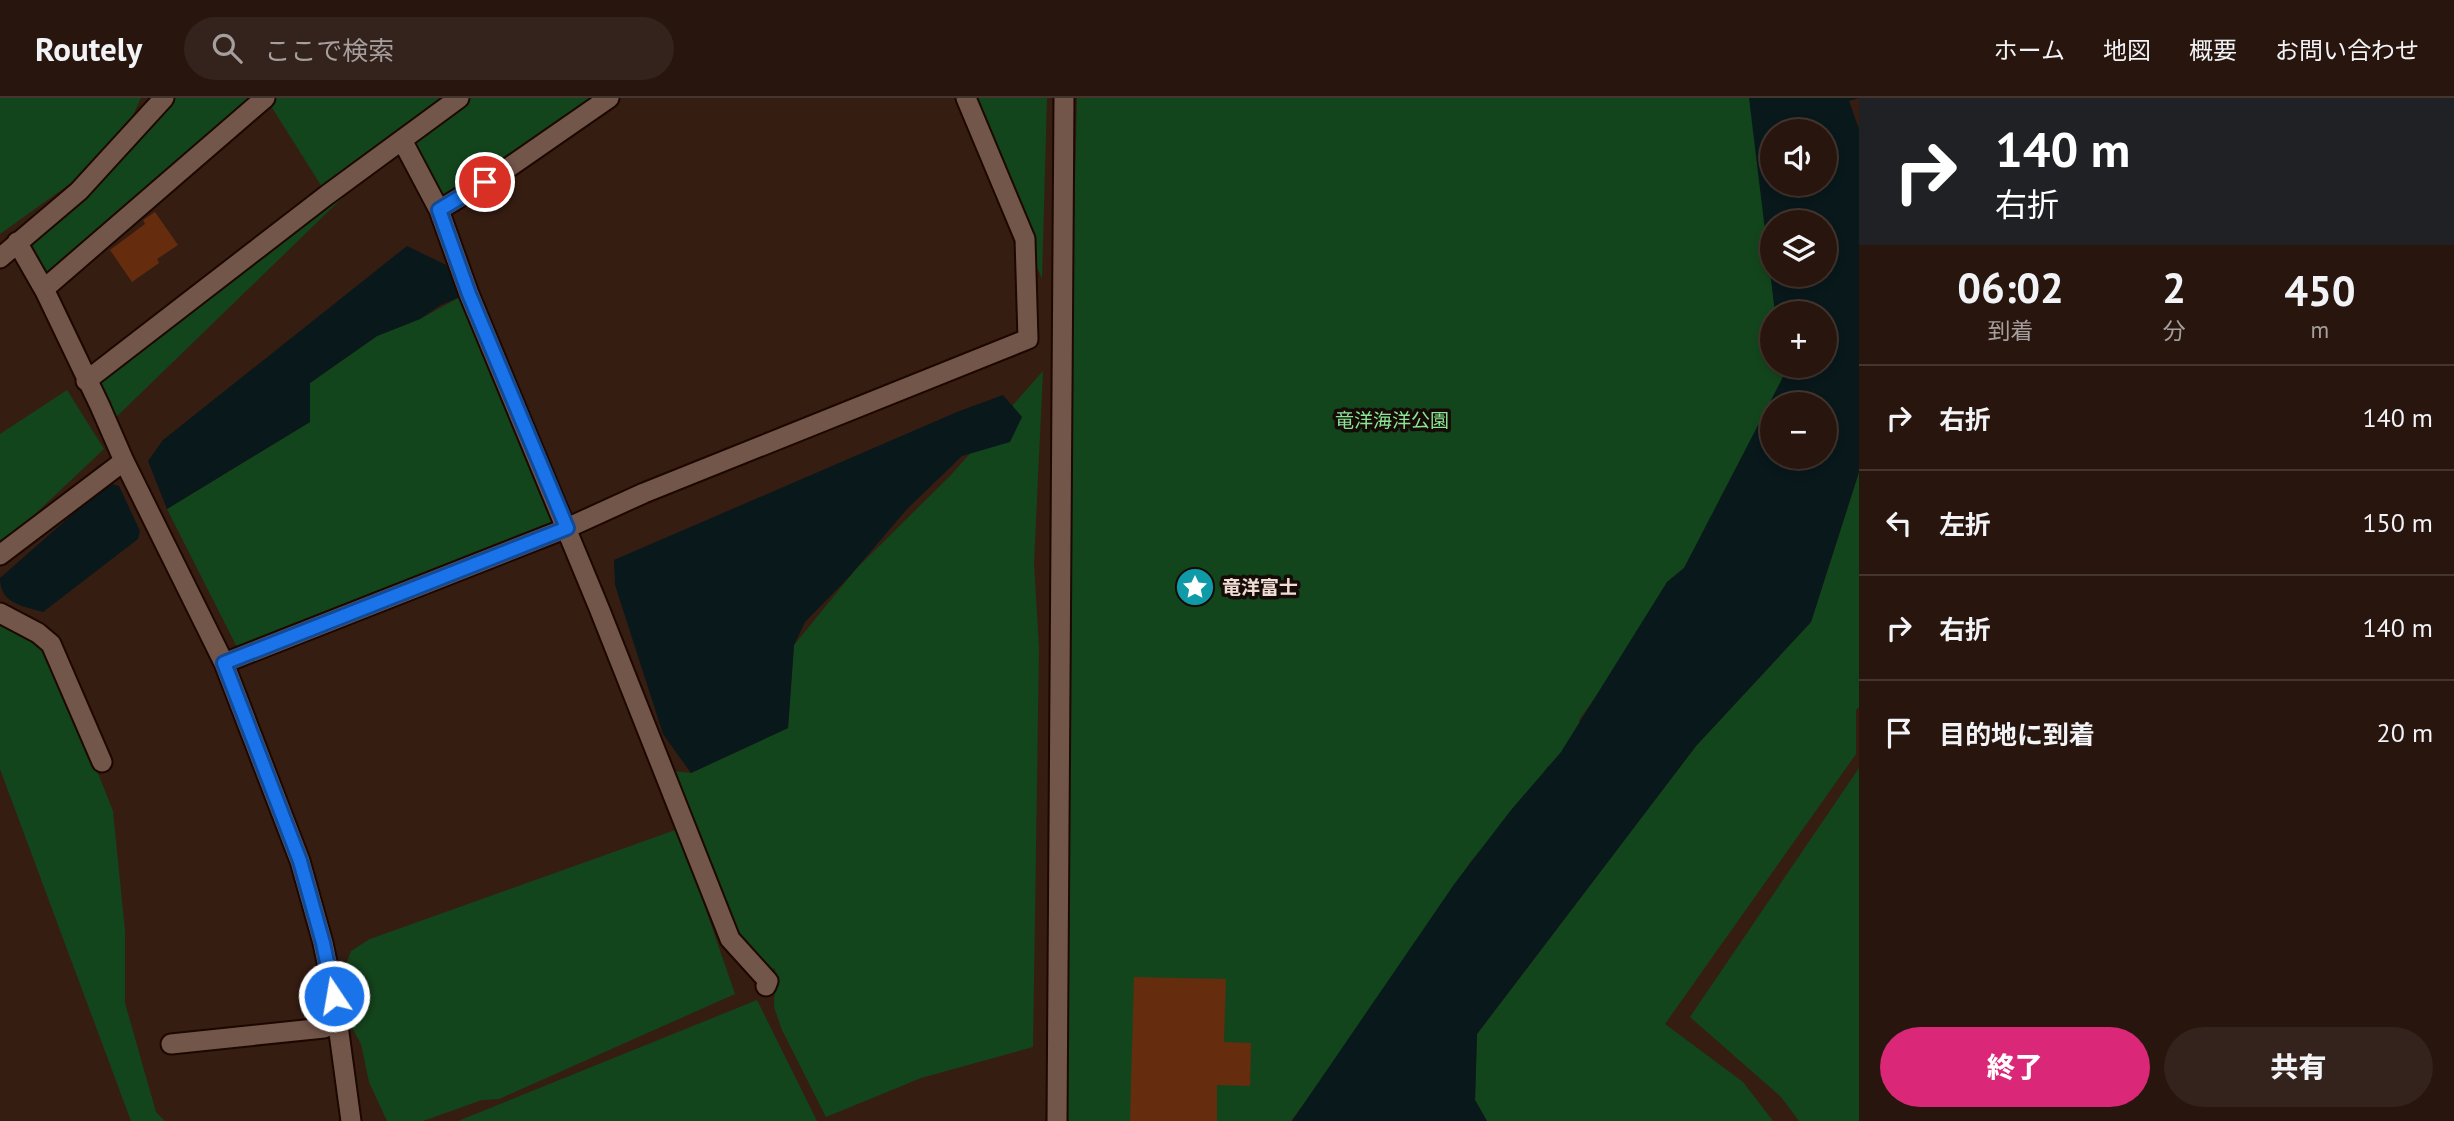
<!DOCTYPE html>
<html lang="ja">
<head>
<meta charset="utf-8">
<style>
	:root { --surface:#28160e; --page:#34231c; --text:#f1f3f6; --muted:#a59f9e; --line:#44352e; --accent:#db2777 }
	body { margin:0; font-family:"PT Sans","Noto Sans JP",sans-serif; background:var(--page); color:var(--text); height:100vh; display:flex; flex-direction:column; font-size:26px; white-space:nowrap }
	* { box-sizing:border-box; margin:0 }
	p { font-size:23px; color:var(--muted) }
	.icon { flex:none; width:38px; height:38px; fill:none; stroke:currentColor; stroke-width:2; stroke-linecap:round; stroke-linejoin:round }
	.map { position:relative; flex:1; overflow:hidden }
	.panel { display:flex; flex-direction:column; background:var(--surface); width:595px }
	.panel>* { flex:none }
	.banner { background:#202124; color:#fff; overflow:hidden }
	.buttons { position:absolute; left:1760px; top:21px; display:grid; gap:14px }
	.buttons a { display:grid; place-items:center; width:77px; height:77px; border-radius:50%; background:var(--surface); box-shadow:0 4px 10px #0003,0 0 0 2px var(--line); font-size:35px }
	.pin { position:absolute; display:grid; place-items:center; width:60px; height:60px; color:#fff; margin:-30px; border:4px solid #fff; border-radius:50%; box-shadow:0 2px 7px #0007 }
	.me { position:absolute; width:77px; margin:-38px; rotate:348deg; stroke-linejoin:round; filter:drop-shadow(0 0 5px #0008) }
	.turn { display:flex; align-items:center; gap:24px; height:147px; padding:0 21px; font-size:32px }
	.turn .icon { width:91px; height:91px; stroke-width:2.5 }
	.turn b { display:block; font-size:49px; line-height:60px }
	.eta { display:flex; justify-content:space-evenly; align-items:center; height:119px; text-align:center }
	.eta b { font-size:42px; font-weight:800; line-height:49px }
	.primary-button { display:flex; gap:14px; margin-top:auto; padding:14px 21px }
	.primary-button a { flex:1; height:80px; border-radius:42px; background:var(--accent); color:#fff; font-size:28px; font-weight:800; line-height:80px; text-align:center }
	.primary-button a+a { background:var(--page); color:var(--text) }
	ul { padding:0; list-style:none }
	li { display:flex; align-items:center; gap:21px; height:105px; padding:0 21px; border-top:2px solid var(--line) }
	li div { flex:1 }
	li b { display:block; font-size:26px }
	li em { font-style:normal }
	header { display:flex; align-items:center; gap:42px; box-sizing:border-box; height:98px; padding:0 35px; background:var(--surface); border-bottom:2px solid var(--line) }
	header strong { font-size:33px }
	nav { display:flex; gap:38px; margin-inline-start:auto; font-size:24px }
	.search { width:490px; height:63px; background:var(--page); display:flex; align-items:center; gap:18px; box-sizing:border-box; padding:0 24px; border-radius:38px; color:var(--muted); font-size:26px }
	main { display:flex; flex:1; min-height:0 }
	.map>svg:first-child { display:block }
</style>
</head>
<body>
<header>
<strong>Routely</strong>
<div class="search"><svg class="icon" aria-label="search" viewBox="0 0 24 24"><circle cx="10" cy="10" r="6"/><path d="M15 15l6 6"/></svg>ここで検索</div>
<nav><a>ホーム</a><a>地図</a><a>概要</a><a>お問い合わせ</a></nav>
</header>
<main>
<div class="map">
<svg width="1859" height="1023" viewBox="0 0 1859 1023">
	<rect width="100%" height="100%" fill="#361d12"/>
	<path fill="#13451c" d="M0,0h141l-20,43 42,-43h102l-217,187 -28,-38 79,-84 -99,71z
		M266,0h343l-170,112 -27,-77 -10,7 -294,285 -22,-44 241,-186z
		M974,0h73l-5,181 -39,-92z
		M1077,0h678l18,177 6,38h-6v53h10v10l-10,28 -89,164 -17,14v15l-88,123 1,4 -28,42h-4l-25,37 -52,58 -108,163 -72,97h-231l-1,-305z
		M462,198l105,232 -326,127 -74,-146 143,-87v-39l67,-47 43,-17z
		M1043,273l-9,192 5,85 -6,399 -112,31 -95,39 -44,-87 -8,-23 1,-39 -14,5 -24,-26 -73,-177 27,3 97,-45 6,-83 62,-76 95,-94z
		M67,292l37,59 -104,98v-113z
		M1859,374v235l-3,3v44l-191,270 78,58 30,39h-286l-12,-21 2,-66 219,-288 115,-124z
		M0,516l44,24 69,173 12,120v72l31,109 9,9h-34l-131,-352z
		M1859,670v353h-60l-18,-24 -91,-80z
		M678,731l57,165 -236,105 -17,1 -59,21h-36l-18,-39 -8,-38 -27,-48 17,-45 19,-12z
		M757,902l60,121h-359z"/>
	<path fill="#08181b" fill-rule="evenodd" d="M1749,0h110l-10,3 10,28v343l-48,150 -115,124 -219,288 -2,66 12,21h-195l163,-238 56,-73 50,-58 106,-170 17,-14 99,-191 -1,-11h43v-53h-50zM1825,33v53h-52v-53zM1825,124v53h-52v-53zM1773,306h52v53h-52z
		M407,148l39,19 16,31 -21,9 -21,14 -43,17 -67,47v39l-143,87 -19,-48 15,-21z
		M1003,297l19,22 -12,25 -48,14 -55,53 -58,68 -44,45 -11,23 -6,83 -97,45 -28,-39 -48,-149 -1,-25 343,-148z
		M108,385l11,3 21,45 -2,8 -95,73c-20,-6 -43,-8 -43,-34z"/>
	<path fill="#652c0e" d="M155,114l23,33 -21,14 2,4 -27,19 -22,-32 35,-26 -2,-4z
		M1134,879l92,2 -2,63 27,1 -1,43 -33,-1v36h-87z"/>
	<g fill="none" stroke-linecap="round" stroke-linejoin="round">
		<g stroke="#1c0701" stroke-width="23">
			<path id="minor" d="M402,42l37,70 30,84 130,314 131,331 38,42 -2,5
				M439,112l69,-42 101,-70
				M17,144l28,49 55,115 24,55 100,202 76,198 23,82 11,53 17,125
				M0,160l79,-67 85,-93
				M44,191l221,-191
				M86,283l241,-186 132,-97
				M0,457l124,-94
				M0,515l38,20 13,11 51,118
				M224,565l343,-135 77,-35 384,-154 -3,-100 -59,-141
				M171,946l153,-16 8,-24
				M1057,1023l7,-1023"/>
		</g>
		<use href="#minor" stroke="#73564a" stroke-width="19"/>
	</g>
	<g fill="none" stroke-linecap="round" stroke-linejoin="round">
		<g stroke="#114b97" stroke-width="18">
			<path id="route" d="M334,898l-11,-53 -23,-82 -76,-198 343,-135 -98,-234 -30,-84 46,-28"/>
		</g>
		<use href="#route" stroke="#1a73e8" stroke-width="12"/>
	</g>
	<defs>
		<g id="sight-disc" transform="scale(2.0125)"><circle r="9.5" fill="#0f9aa8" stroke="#160b06"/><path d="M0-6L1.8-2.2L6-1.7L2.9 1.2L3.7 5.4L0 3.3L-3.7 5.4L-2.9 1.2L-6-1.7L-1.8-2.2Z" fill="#fff"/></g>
	</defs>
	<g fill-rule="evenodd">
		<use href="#sight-disc" x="1195" y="489"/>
	</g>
	<g text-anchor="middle" stroke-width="7" stroke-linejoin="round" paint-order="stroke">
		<g font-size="19" fill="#89e693" stroke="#160b06">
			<text x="1392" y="329">竜洋海洋公園</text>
		</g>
		<g font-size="19" font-weight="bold" fill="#eedcd5" stroke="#160b06" text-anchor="start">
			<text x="1222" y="496">竜洋富士</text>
		</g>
	</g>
</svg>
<div class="buttons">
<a><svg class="icon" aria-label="sound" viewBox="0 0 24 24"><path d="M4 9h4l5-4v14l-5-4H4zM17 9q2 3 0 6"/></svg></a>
<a><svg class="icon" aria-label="layers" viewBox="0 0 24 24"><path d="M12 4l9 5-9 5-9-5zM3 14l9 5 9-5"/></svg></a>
<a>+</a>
<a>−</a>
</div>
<div class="pin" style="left:485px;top:84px;background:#d93025"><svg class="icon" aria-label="arrive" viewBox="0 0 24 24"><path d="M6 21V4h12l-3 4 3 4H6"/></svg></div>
<svg class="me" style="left:334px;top:898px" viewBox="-20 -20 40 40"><circle r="17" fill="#1a73e8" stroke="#fff" stroke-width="3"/><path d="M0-11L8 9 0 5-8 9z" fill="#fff"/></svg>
</div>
<section class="panel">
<div class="banner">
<div class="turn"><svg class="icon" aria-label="right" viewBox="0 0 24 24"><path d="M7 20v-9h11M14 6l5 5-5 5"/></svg><div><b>140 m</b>右折</div></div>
</div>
<div class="eta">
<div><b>06:02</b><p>到着</p></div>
<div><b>2</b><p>分</p></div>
<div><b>450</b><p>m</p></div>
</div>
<ul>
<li><svg class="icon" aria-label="right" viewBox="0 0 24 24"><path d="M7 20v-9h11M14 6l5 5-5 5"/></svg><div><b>右折</b></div><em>140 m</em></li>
<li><svg class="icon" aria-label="left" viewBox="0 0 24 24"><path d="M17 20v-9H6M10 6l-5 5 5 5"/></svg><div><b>左折</b></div><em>150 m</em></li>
<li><svg class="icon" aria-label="right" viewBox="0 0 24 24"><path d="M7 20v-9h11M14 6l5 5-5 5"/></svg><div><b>右折</b></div><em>140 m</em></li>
<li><svg class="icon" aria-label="arrive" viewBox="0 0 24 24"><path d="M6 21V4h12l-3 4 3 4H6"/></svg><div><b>目的地に到着</b></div><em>20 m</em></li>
</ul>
<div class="primary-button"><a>終了</a><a>共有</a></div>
</section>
</main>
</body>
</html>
